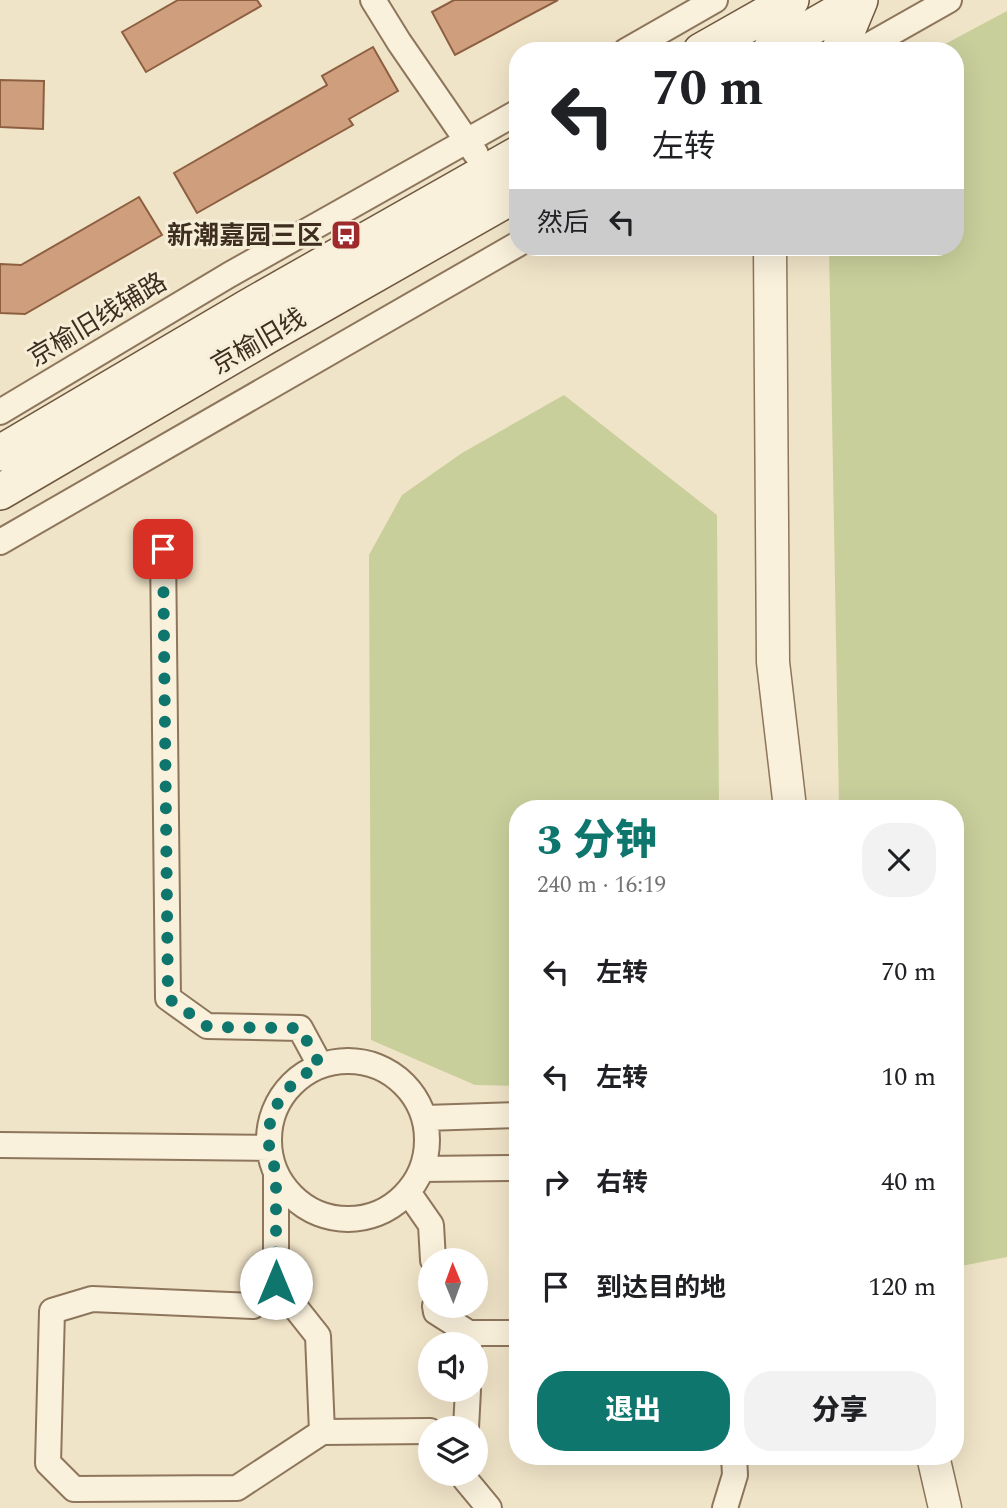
<!DOCTYPE html>
<html lang="zh">
<head>
<meta charset="utf-8">
<style>
	:root { --surface:#fff; --page:#f2f2f2; --text:#202124; --muted:#757577; --accent:#0f766e }
	body { margin:0; font-family:Spectral,"Noto Sans SC",serif; background:var(--page); color:var(--text); height:100vh; display:flex; flex-direction:column; font-size:26px; white-space:nowrap }
	* { box-sizing:border-box; margin:0 }
	p { font-size:23px; color:var(--muted) }
	.icon { flex:none; width:38px; height:38px; fill:none; stroke:currentColor; stroke-width:2; stroke-linecap:round; stroke-linejoin:round }
	.map { position:relative; flex:1; overflow:hidden }
	.details { position:absolute; left:509px; top:800px; width:455px; height:665px; display:flex; flex-direction:column; background:var(--surface); border-radius:28px; box-shadow:0 7px 28px #0002 }
	.details>* { flex:none }
	.top-card { position:absolute; left:509px; top:42px; width:455px; height:214px; border-radius:28px; box-shadow:0 7px 28px #0002; background:#fff; color:var(--text); overflow:hidden }
	.needle { width:46px; rotate:359deg }
	.controls { position:absolute; left:418px; top:1248px; display:grid; gap:14px }
	.controls a { display:grid; place-items:center; width:70px; height:70px; border-radius:50%; background:var(--surface); box-shadow:0 7px 28px #0002; font-size:35px }
	.pin { position:absolute; display:grid; place-items:center; width:60px; height:60px; color:#fff; margin:-30px; border-radius:14px; box-shadow:0 4px 10px #0006 }
	.me { position:absolute; width:77px; margin:-38px; rotate:0deg; stroke-linejoin:round; filter:drop-shadow(0 0 5px #0008) }
	.turn { display:flex; align-items:center; gap:24px; height:147px; padding:0 28px; font-size:32px }
	.turn .icon { width:91px; height:91px; stroke-width:2.5 }
	.turn b { display:block; font-size:49px; line-height:60px }
	.then { display:flex; align-items:center; height:66px; padding:0 28px; background:#0003; gap:14px; font-size:26px }
	.round { display:grid; place-items:center; flex:none; width:74px; height:74px; border-radius:28px; background:var(--page) }
	.summary { display:flex; align-items:center; justify-content:space-between; height:119px; padding:0 28px }
	h1 { font-size:42px; font-weight:800; line-height:52px; color:var(--accent) }
	.cta { display:flex; gap:14px; margin-top:auto; padding:14px 28px }
	.cta a { flex:1; height:80px; border-radius:28px; background:var(--accent); color:#fff; font-size:28px; font-weight:800; line-height:80px; text-align:center }
	.cta a+a { background:var(--page); color:var(--text) }
	ul { padding:0; list-style:none }
	li { display:flex; align-items:center; gap:21px; height:105px; padding:0 28px }
	li div { flex:1 }
	li b { display:block; font-size:26px }
	li em { font-style:normal }
	.map>svg:first-child { display:block }
</style>
</head>
<body>
<div class="map">
<svg width="1007" height="1508" viewBox="0 0 1007 1508">
	<rect width="100%" height="100%" fill="#f0e4c8"/>
	<path fill="#c9cf9b" d="M1007,11v1246l-51,10v-459l-117,-1 -10,-560h127v-196h-24z
		M564,395l153,120 2,293h-201v278l-43,-1 -104,-45 -2,-485 33,-60 60,-42z"/>
	<path fill="#cf9f7d" stroke="#8d5f41" stroke-width="2" d="M178,0h79l4,6 -115,66 -24,-40z
		M454,0h104l-103,55 -23,-43z
		M373,47l25,44 -49,28 4,6 -156,88 -23,-40 153,-88 -5,-9z
		M0,80l44,1 -1,48 -43,-2z
		M139,197l23,38 -137,79 -25,-1v-49l21,1z"/>
	<g fill="none" stroke-linecap="round" stroke-linejoin="round">
		<g stroke="#8d765c" stroke-width="28">
			<path id="minor" d="M373,0l26,42 77,112
				M626,51l89,-51
				M859,51l90,-51
				M0,412l229,-137 289,-163
				M0,542l518,-298
				M163,549l5,449 39,28 93,2 20,37
				M269 1140a79 79 0 1 1 158 0a79 79 0 1 1-158 0Z
				M425,1118l93,-3
				M0,1145l269,3
				M422,1169l96,-1
				M276,1173v110l42,53 4,96 108,-1
				M408,1192l23,33 2,35
				M276,1283l-23,23 -161,-7 -40,12 -4,152 26,26 163,-1 85,-56
				M435,1306l1,6 33,21v11
				M469,1333h49
				M466,1428l2,-38
				M465,1474v5l24,29
				M725,1508l10,-33 -1,-19"/>
		</g>
		<g stroke="#8d765c" stroke-width="35">
			<path id="tertiary" d="M770,247l3,415 17,146
				M933,1456l12,52"/>
		</g>
		<g stroke="#6f573f" stroke-width="38">
			<path id="secondary" d="M701,51l90,-51
				M770,51l89,-51
				M839,51l21,-51
				M0,453l248,-146 270,-153
				M0,492l265,-155 253,-144"/>
		</g>
		<use href="#minor" stroke="#faf1dc" stroke-width="24"/>
		<use href="#tertiary" stroke="#faf1dc" stroke-width="32"/>
		<use href="#secondary" stroke="#faf1dc" stroke-width="35"/>
	</g>
	<g fill="none" stroke-linecap="round" stroke-linejoin="round">
		<path stroke="#0f766e" stroke-width="12" stroke-dasharray="0 21.6" d="M163,549l5,449 40,29 92,1 20,37 -22,13 -18,20 -10,24 -1,26 7,25v110"/>
	</g>
	<defs>
		<g id="bus-square" transform="scale(1.575)"><rect x="-9" y="-9" width="18" height="18" rx="4" fill="#9e2a2b" stroke="#f7eed8"/><path d="M-5-6H5V4H4V6H2V4H-2V6H-4V4H-5ZM-3.5-4V0h7V-4ZM-3.5 1.2v1.5H-2V1.2ZM2 1.2v1.5H3.5V1.2Z" fill="#fff"/></g>
	</defs>
	<g fill-rule="evenodd">
		<use href="#bus-square" x="346" y="235"/>
	</g>
	<g text-anchor="middle" stroke-width="6" stroke-linejoin="round" paint-order="stroke">
		<g font-size="26" font-weight="bold" fill="#3d2e20" stroke="#f7eed8" text-anchor="end">
			<text x="323" y="244">新潮嘉园三区</text>
		</g>
		<g font-size="26" fill="#3d2e20" stroke="#f7eed8">
			<text transform="translate(97 319) rotate(-31)" y="9">京榆旧线辅路</text>
			<text transform="translate(258 341) rotate(-30)" y="9">京榆旧线</text>
		</g>
	</g>
</svg>
<div class="controls">
<a><svg class="needle" viewBox="-14 -14 28 28"><path d="M0-13l5 13h-10z" fill="#e53935"/><path d="M0 13l5-13h-10z" fill="#757577"/></svg></a>
<a><svg class="icon" aria-label="sound" viewBox="0 0 24 24"><path d="M4 9h4l5-4v14l-5-4H4zM17 9q2 3 0 6"/></svg></a>
<a><svg class="icon" aria-label="layers" viewBox="0 0 24 24"><path d="M12 4l9 5-9 5-9-5zM3 14l9 5 9-5"/></svg></a>
</div>
<div class="pin" style="left:163px;top:549px;background:#d93025"><svg class="icon" aria-label="arrive" viewBox="0 0 24 24"><path d="M6 21V4h12l-3 4 3 4H6"/></svg></div>
<svg class="me" style="left:276px;top:1283px" viewBox="-20 -20 40 40"><circle r="19" fill="#fff"/><path d="M0-13L10 11 0 6-10 11z" fill="#0f766e"/></svg>
<div class="top-card">
<div class="turn"><svg class="icon" aria-label="left" viewBox="0 0 24 24"><path d="M17 20v-9H6M10 6l-5 5 5 5"/></svg><div><b>70 m</b>左转</div></div>
<div class="then">然后<svg class="icon" aria-label="left" viewBox="0 0 24 24"><path d="M17 20v-9H6M10 6l-5 5 5 5"/></svg></div>
</div>
<section class="details">
<div class="summary"><div><h1>3 分钟</h1><p>240 m · 16:19</p></div><a class="round"><svg class="icon" aria-label="close" viewBox="0 0 24 24"><path d="M6 6l12 12M18 6L6 18"/></svg></a></div>
<ul>
<li><svg class="icon" aria-label="left" viewBox="0 0 24 24"><path d="M17 20v-9H6M10 6l-5 5 5 5"/></svg><div><b>左转</b></div><em>70 m</em></li>
<li><svg class="icon" aria-label="left" viewBox="0 0 24 24"><path d="M17 20v-9H6M10 6l-5 5 5 5"/></svg><div><b>左转</b></div><em>10 m</em></li>
<li><svg class="icon" aria-label="right" viewBox="0 0 24 24"><path d="M7 20v-9h11M14 6l5 5-5 5"/></svg><div><b>右转</b></div><em>40 m</em></li>
<li><svg class="icon" aria-label="arrive" viewBox="0 0 24 24"><path d="M6 21V4h12l-3 4 3 4H6"/></svg><div><b>到达目的地</b></div><em>120 m</em></li>
</ul>
<div class="cta"><a>退出</a><a>分享</a></div>
</section>
</div>
</body>
</html>
